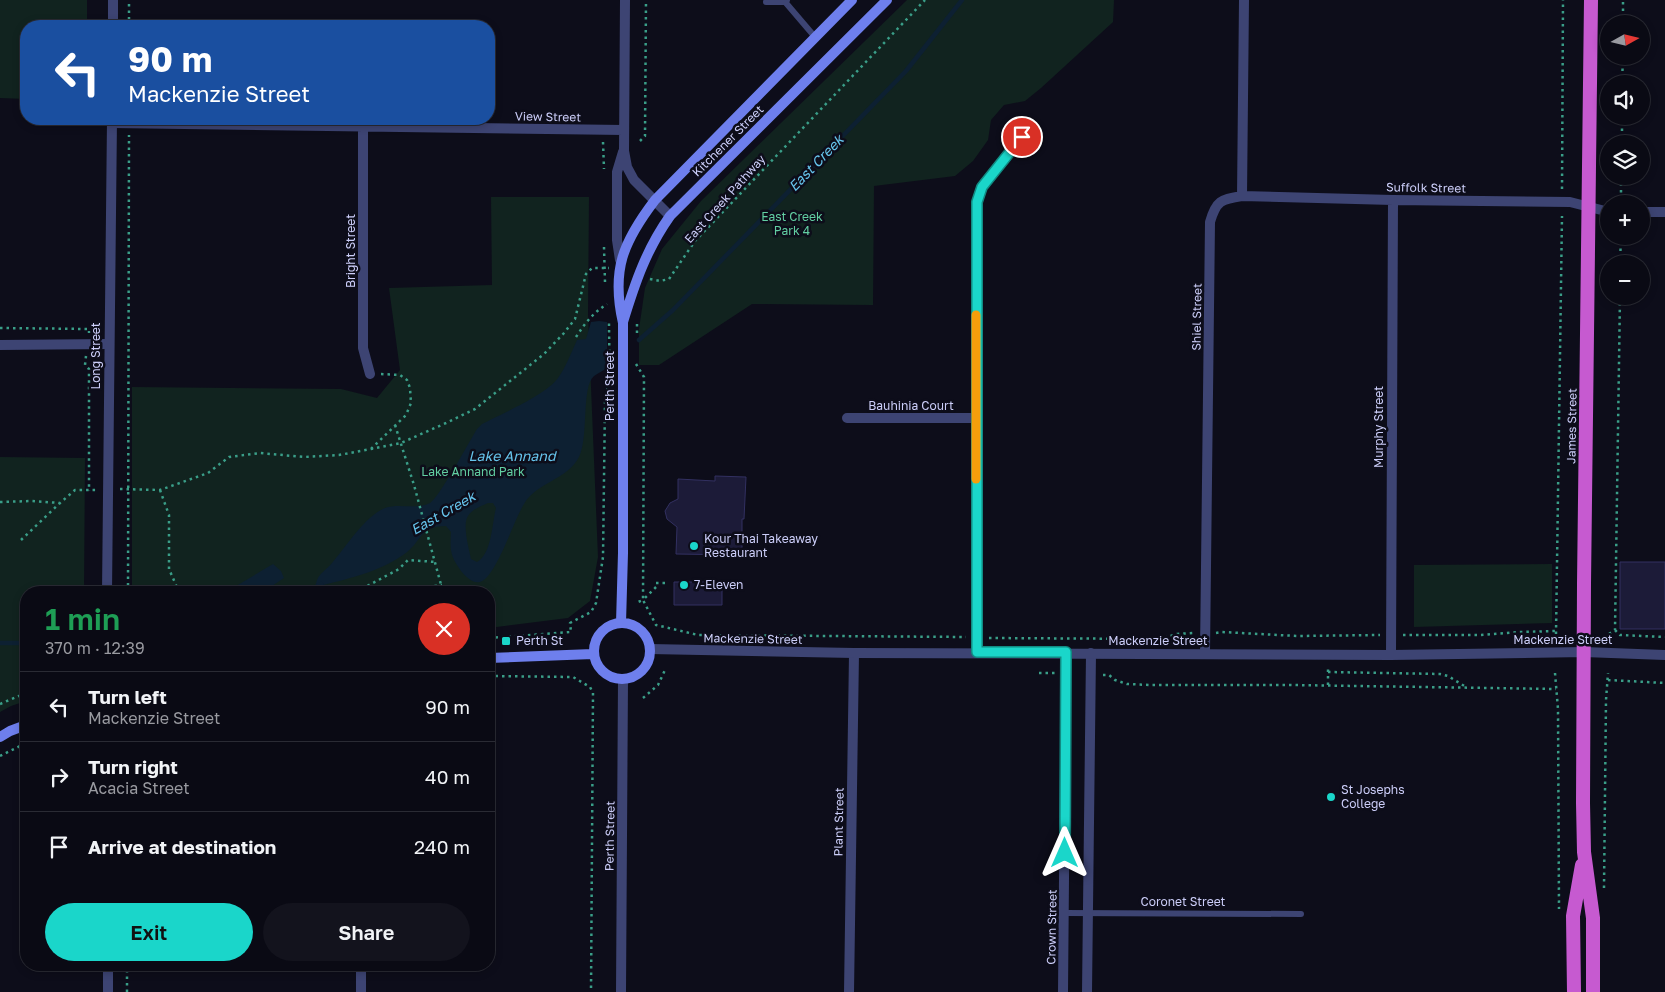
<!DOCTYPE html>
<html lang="en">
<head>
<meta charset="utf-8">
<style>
	:root { --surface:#0a0a14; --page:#13131d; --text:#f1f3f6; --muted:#999aa0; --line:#2a2b34; --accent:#1ad6ca }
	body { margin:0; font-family:"Golos Text",sans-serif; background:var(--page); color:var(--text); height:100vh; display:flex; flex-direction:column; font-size:19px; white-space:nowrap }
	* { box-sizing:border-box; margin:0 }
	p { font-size:16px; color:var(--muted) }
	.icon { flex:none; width:28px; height:28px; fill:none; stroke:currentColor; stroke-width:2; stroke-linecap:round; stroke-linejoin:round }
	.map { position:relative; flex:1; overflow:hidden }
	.details { position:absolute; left:20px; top:586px; width:475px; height:385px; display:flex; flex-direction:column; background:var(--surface); border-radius:20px; box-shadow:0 2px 8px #0003,0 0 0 1px var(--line) }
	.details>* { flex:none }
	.guide { position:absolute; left:20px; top:20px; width:475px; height:105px; border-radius:20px; box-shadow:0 2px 8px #0003,0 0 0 1px var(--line); background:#1a4fa0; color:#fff; overflow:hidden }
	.needle { width:32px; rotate:82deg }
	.buttons { position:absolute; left:1600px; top:15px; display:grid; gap:10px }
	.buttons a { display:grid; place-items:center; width:50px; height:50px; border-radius:50%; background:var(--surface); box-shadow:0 2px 8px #0003,0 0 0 1px var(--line); font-size:25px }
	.pin { position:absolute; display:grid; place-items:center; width:42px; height:42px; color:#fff; margin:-21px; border:2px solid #fff; border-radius:50%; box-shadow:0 1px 5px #0007 }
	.me { position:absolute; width:55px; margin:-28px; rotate:0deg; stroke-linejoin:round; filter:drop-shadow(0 0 4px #0008) }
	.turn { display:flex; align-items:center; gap:18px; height:105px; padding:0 25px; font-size:22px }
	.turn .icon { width:65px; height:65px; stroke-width:2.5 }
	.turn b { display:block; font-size:35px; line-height:42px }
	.round { display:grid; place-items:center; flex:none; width:52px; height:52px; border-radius:26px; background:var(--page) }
	.head { display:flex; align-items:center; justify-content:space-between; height:85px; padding:0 25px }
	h1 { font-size:30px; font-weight:600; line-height:38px; color:#1e9e55 }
	.action { display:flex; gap:10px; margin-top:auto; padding:10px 25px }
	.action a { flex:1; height:58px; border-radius:30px; background:var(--accent); color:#111; font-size:20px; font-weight:600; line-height:58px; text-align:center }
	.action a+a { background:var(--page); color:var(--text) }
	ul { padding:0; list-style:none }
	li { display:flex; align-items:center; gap:15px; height:70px; padding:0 25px; border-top:1px solid var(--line) }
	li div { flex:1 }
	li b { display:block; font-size:19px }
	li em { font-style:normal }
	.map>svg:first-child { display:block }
</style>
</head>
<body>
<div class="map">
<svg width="1665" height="992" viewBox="0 0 1665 992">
	<rect width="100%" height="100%" fill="#0d0d1a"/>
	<path fill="#11231f" d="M0,0h87v26h-61v73l-26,-1z
		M907,0h207l-1,22 -72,66 -16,13 -21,4 -13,15 -3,20 -15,21 -18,15 -81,10 -1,119 -121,-1 -93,61h-20v-36l6,-41 17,-39 39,-48z
		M491,197h98l-1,117 10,243 -8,44 -22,17 -79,10v-36h-357v-205l209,2 36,9 23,-28 -11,-82 103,-3z
		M0,457l85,1 -1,134h-58v109l-15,5 -11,6z
		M1552,564v59l-138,4v-62z"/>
	<path fill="#0d2032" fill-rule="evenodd" d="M599,321l8,1v46c-4,3 -9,5 -13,8 -13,11 -5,61 -15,81 -12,23 -42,25 -55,47 -10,15 -28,74 -44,78 -7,2 -15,-6 -19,-11 -11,-16 -11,-20 -10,-39l-5,-6c-28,0 -24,17 -43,29 -26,18 -57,24 -87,32 0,-2 0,-5 1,-7 2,-6 11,-12 15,-17 14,-16 33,-47 53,-55 14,-5 31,2 45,-5 9,-5 39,-61 47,-74l5,-5c19,-10 64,-29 76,-46 8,-11 13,-25 19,-38l9,-1 5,-17zM488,503h5l3,5c-4,15 -4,46 -19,54l-6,-3c-2,-10 -9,-35 -3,-43 4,-7 14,-10 20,-13z
		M273,564l8,7 3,7 -12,8v6h-46z"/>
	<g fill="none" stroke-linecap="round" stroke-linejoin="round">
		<path stroke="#0d2032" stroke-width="4.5" d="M639,340l34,-30 233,-239 56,-71
			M307,592l14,-8
			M0,643h26"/>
	</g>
	<path fill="#1c1b38" stroke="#323061" d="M715,476l31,1 -2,42h-2v36l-66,-1 1,-27 -10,-8 -2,-8 5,-8 8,-4v-20l37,2z
		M1620,562h45v67h-45z
		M674,582h48v23h-48z"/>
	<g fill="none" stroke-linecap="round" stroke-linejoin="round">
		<path stroke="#3a9e88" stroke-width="2.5" stroke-dasharray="2.5 4" stroke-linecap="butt" d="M1623,24v-24
			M129,26v-26
			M1622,84l1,-28
			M640,141l5,-5 1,-136
			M603,142l1,27
			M1622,144v-28
			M1562,189l1,-189
			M1621,199v-23
			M604,247l1,35
			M1620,264l1,-28
			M650,279l10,2 9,-2 26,-38 25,-26 205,-215
			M0,328l89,1v4
			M637,333v-12
			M576,337c9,-14 17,-24 31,-33
			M86,356l-1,9 4,4v122
			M636,364l8,13 -1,223 -5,2
			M395,425l19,60 29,107
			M371,449l35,-34 5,-12 -1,-15 -3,-8 -7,-5 -19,-1
			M120,489l40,1 48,-17 21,-16 31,-4 44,4 35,-2 32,-6 30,-6 45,-20 29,-14 69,-55 20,-21 11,-14 11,-45 6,-6h17
			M160,490l9,25v54l10,23
			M0,502l32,-1 28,2 15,-13h22
			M21,540l39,-37
			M665,583h-9v4l-13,13 13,25 42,10 268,2
			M428,587l14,-2
			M128,592l1,-457
			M356,592l43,-23 9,-9 28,2
			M1615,630l5,5 45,2
			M1216,633l6,-1 75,4 83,-1
			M1556,634l6,-418
			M1609,634l6,-4 5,-334
			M1403,635h78l38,-3 37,-1
			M489,638l82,-6 -1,-9 21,-11 5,-9 7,-46 2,-155c6,-26 4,-54 4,-80
			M989,638l171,1 17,-5 16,-1
			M1328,672l112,2 8,2 18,11
			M1039,673h16
			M1555,673l3,36 1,200
			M1103,675h6l6,5 12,4 24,1h140l265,4
			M489,676l84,1 17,10 3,6 -2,299
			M1608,680l57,3
			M1328,685v-18
			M643,698l15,-13 7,-15
			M0,704l26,-11
			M0,756l26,-13
			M1604,888l2,-188 2,-27
			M127,992v-27"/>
		<path stroke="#3d4473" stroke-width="6" d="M787,0l-1,3 29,34
			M766,2h20
			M1065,913l236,1"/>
		<path stroke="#3d4473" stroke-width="10" d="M625,0l-1,151 3,16 7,13 36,36
			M112,123l512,7
			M363,127v221l7,26
			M1242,196l151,4 177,2 39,10
			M1641,212h24
			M620,260l-3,-20v-68l6,-20
			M0,345l109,-1
			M847,418h129
			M977,652v-450l5,-15 39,-50
			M1205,653l5,-431c6,-21 11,-23 32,-26l2,-196
			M1391,655l2,-455
			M361,992v-27
			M621,992l2,-312
			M849,992l5,-339
			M1063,992l3,-340
			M1087,992l4,-339"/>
		<path stroke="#3d4473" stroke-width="10" d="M113,26v-26
			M107,592l5,-473
			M650,649l204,4 537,2 193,-3 81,3
			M108,992v-27"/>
		<path stroke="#6e7fed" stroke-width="10" d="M623,322c12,-39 23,-72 47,-106l217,-216
			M594 651a28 28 0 1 1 56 0a28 28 0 1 1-56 0Z
			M621,623l2,-70v-230c-12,-53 0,-81 32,-123l197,-200
			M489,658l104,-4
			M0,737l10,-6 16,-6"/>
		<path stroke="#c65ad0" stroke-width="14" d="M1591,0l-7,584 -1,219 1,49 9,66v74
			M1574,992l-1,-76 9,-51"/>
	</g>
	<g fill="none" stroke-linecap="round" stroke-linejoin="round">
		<g stroke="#118b83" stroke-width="12">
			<path id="route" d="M1022,137l-40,50 -5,15v450h89l-1,201"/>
		</g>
		<use href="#route" stroke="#1ad6ca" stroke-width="9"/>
		<path stroke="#f59e0b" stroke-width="9" d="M976,479v-164"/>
	</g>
	<g fill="#1ad6ca" stroke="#0d0d1a" stroke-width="2">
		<circle cx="694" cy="546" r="5"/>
		<circle cx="684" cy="585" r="5"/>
		<rect x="501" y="636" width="10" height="10" rx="2.5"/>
		<circle cx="1331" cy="797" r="5"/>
	</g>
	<g text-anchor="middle" stroke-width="5" stroke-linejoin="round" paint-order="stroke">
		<g font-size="12" fill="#cccef9" stroke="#0d0d1a">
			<text transform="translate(548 117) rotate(1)" y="4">View Street</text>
			<text transform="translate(728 141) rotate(-45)" y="4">Kitchener Street</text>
			<text transform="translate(1426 188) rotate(1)" y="4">Suffolk Street</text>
			<text transform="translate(725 199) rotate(-48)" y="4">East Creek Pathway</text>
			<text transform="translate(351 251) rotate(-90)" y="4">Bright Street</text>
			<text transform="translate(1197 317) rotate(-89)" y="4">Shiel Street</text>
			<text transform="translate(96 356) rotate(-90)" y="4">Long Street</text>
			<text transform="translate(610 386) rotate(-90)" y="4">Perth Street</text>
			<text x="911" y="410">Bauhinia Court</text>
			<text transform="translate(1572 426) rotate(-89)" y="4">James Street</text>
			<text transform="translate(1379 427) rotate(-90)" y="4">Murphy Street</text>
			<text transform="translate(753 639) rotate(1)" y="4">Mackenzie Street</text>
			<text x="1563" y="644">Mackenzie Street</text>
			<text x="1158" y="645">Mackenzie Street</text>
			<text transform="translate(839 822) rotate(-89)" y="4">Plant Street</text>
			<text transform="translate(610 836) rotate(-89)" y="4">Perth Street</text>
			<text x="1183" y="906">Coronet Street</text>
			<text transform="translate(1052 927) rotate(-89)" y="4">Crown Street</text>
		</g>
		<g font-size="12" fill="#62cea2" stroke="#0d0d1a">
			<text x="792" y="221">East Creek<tspan x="792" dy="14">Park 4</tspan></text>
			<text x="473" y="476">Lake Annand Park</text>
		</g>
		<g font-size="12" fill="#cccef9" stroke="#0d0d1a" text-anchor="start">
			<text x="704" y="543">Kour Thai Takeaway<tspan x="704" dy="14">Restaurant</tspan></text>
			<text x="694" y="589">7-Eleven</text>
			<text x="516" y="645">Perth St</text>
			<text x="1341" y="794">St Josephs<tspan x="1341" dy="14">College</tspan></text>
		</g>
		<g font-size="14" font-style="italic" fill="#66c4ec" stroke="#0d0d1a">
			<text transform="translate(816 163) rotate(-46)" y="5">East Creek</text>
			<text x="512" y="461">Lake Annand</text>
			<text transform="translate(443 513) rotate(-30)" y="5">East Creek</text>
		</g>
	</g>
</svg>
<div class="buttons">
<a><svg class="needle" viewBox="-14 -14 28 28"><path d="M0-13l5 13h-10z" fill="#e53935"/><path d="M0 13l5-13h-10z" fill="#999aa0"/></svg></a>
<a><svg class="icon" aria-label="sound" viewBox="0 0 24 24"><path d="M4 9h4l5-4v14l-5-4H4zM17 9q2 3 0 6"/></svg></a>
<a><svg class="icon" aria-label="layers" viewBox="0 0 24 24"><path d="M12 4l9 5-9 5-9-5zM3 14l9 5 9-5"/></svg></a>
<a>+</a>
<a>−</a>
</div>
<div class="pin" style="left:1022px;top:137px;background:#d93025"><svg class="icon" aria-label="arrive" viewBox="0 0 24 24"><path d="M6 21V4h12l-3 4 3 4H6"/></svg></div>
<svg class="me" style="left:1065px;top:853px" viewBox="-20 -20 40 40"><path d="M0-17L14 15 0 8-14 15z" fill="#1ad6ca" stroke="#fff" stroke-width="4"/></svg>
<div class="guide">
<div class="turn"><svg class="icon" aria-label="left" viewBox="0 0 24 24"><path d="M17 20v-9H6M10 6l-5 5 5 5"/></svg><div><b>90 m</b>Mackenzie Street</div></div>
</div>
<section class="details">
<div class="head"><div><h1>1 min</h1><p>370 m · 12:39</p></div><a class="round" style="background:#d93025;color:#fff"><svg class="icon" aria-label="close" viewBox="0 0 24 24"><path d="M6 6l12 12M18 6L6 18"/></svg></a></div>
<ul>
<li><svg class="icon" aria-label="left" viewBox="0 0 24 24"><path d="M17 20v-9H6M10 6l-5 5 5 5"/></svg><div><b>Turn left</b><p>Mackenzie Street</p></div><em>90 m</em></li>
<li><svg class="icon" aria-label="right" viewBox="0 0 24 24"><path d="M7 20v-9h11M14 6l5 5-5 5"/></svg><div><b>Turn right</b><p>Acacia Street</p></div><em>40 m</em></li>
<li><svg class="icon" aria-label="arrive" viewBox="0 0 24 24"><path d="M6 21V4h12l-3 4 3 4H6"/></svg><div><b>Arrive at destination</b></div><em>240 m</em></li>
</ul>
<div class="action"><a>Exit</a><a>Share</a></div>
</section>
</div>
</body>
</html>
